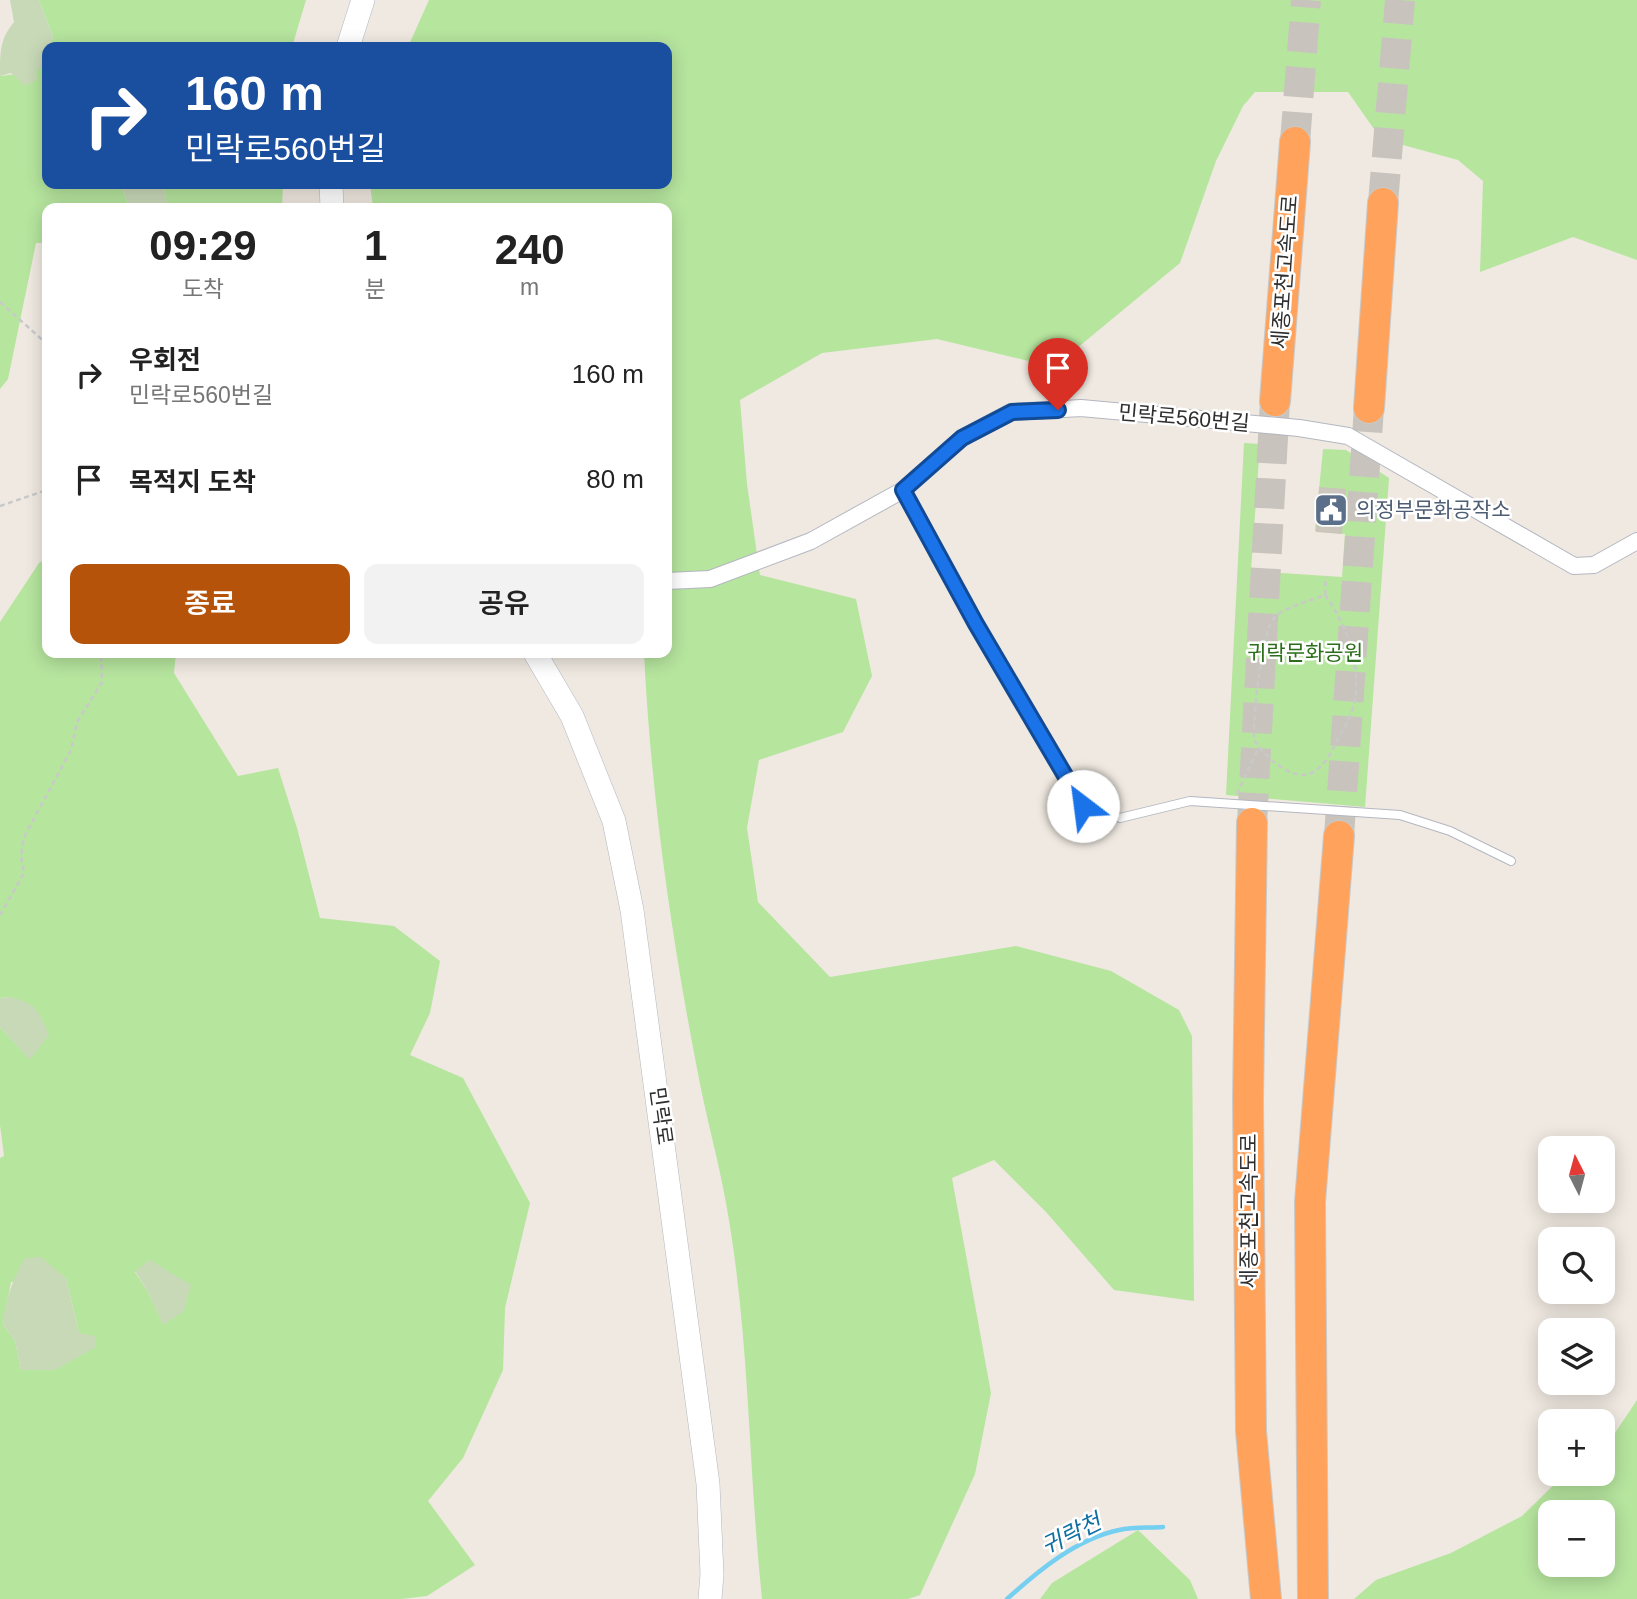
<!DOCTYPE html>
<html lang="ko">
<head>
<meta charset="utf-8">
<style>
	:root { --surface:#fff; --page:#f2f2f2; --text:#222; --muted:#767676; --accent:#b45309 }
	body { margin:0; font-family:Helvetica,"Noto Sans KR",sans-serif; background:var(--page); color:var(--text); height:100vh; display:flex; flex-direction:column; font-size:26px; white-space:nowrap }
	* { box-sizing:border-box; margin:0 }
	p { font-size:23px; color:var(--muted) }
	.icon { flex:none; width:38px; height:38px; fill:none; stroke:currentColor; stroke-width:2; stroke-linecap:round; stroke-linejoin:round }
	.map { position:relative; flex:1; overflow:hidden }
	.drawer { position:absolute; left:42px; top:203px; width:630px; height:455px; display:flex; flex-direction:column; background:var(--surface); border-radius:14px; box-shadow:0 4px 18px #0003 }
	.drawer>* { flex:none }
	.top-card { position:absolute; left:42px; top:42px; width:630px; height:147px; border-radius:14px; box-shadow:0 4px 18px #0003; background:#1a4fa0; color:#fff; overflow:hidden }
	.needle { width:46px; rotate:354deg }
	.fabs { position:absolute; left:1538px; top:1136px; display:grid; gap:14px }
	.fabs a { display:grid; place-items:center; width:77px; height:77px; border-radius:14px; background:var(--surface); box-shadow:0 4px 18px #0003; font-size:35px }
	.pin { position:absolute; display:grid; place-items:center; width:60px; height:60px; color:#fff; margin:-72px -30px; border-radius:50% 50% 50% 0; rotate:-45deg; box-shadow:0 0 7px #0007 }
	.pin .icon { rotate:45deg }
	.me { position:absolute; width:77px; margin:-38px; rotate:330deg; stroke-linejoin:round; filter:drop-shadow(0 0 5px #0008) }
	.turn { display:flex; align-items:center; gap:24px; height:147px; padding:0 28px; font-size:32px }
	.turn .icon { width:91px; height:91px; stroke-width:2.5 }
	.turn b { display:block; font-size:49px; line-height:60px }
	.eta { display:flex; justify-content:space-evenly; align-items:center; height:119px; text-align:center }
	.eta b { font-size:42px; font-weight:600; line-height:49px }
	.cta { display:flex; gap:14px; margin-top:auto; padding:14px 28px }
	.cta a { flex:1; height:80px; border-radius:14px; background:var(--accent); color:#fff; font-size:28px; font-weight:600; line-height:80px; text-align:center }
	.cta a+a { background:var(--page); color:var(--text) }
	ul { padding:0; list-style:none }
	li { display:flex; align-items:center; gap:21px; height:105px; padding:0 28px }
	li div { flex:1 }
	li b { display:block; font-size:26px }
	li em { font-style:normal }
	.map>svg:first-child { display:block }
</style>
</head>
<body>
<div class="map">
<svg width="1637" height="1599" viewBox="0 0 1637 1599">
	<rect width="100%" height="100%" fill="#efe9e1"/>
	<path fill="#b6e59e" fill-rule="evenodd" d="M39,0h267l-14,47h-242l3,-10z
		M429,0h1208v260l-64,-23 -93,35 3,-91 -25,-21 -77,-21 -33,-47h-93l-12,14 -27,55 -36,102 -126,104 -117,-28 -115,14 -82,47 7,84 13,91 96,24 16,77 -29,56 -84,28 -12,68 11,74 72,75 186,-31 95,25 68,39 13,26 2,265 -80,-11 -68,-78 -52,-52 -42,18 39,215 -16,81 -55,121 -12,4h-146c-14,-132 -12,-265 -36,-396 -7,-40 -18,-79 -26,-119 -28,-142 -49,-287 -56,-431h23v-445h-294l-3,-24h297v-137h-259z
		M47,56v128h73l10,24h-83v35h-11l-28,136 -8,10v-313l35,-4z
		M163,184h120l-1,24h-144l29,-4z
		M1244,443l16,1 -9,127 91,6 3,-43 -30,-3 8,-82 23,1 43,28 -24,329 -139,-12z
		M47,558v95h129l-2,20 64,103 40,-8 19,60 23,90 74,8 46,35 -10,52 -20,42 53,23 67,125 -25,105 -2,62 -40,88 -35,43 47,64 -48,31 -26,3h-401v-441l4,-2 -4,-31v-98l30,32 -21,-62 -9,1v-376l39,-59zM150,1260l13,64 -15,-32 -13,-20zM66,1278l13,55 -58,37 -6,-29 -12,-17 8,-42z
		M1637,1400v199h-283l22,-19 75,-27 71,-37 43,-42h38v-29l8,-6zM1550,1512h53v52h-53z
		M1138,1530l52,50 8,19h-158l12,-16z"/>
	<path fill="#c8d9b8" d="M10,0h29l14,37 -3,10h-3l-1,13 -10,12 1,8 -12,6 -14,-13 -11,3c0,-25 0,-37 14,-54z
		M120,184h43l4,20 -37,4z
		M9,997c28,6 29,13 40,38l-19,25 -30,-33v-29z
		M41,1257l25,21 13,55 16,3 1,11 -41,23h-34l-6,-29 -12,-17c3,-25 9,-44 22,-66z
		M150,1260l41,25 -7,26 -21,14 -15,-33 -13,-21z"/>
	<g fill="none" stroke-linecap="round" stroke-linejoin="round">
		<path stroke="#75cff0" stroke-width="4.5" d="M1007,1599c31,-28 69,-60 112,-69 14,-3 29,-2 44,-3"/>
	</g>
	<path fill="#cbc7bf" stroke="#cbc5ba" stroke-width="2" d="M1320,488l25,2 -4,43 -24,-2z"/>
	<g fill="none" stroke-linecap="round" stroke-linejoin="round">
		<path stroke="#c8c4bd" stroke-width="30" stroke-dasharray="30 15" stroke-linecap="butt" d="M1295,142l11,-142
			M1383,203l17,-203
			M1252,823l23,-422
			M1339,836l30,-428"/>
		<g stroke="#b4b7c1" stroke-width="10">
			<path id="service" d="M903,490l73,134 107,182 37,12 70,-17 210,14 50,16 61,30"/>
		</g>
		<g stroke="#b4b7c1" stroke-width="18">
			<path id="minor" d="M667,581l43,-2 101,-38 92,-51 59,-52 49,-26 70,-4 218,20 49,8 226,130 20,-1 43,-24"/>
		</g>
		<g stroke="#b4b7c1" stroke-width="24">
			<path id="secondary" d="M348,47l15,-47
				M331,184l1,24
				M535,653l37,63 42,105 18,89 76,574 4,90 -2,25"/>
		</g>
		<g stroke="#c9c9c9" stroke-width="32">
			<path id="motorway" d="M1275,401l20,-259
				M1369,408l14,-205
				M1252,823l-4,277 3,331 15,168
				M1313,1599l-3,-397 29,-366"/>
		</g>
		<path stroke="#c9c9c9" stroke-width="2.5" stroke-dasharray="5 3.5" stroke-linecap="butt" d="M0,302l47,42
			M0,506l47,-16
			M1325,595c20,27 33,61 31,95 0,17 -8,31 -16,45 -7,14 -14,31 -29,38 -20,9 -47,-18 -57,-33 -1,-22 7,-109 21,-123 11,-11 36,-16 50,-22z
			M1325,595l1,-18
			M1237,794l22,-47
			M0,915l24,-42 -3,-17 3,-19 47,-87 6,-28 25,-40 -1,-29"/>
		<use href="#service" stroke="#fff" stroke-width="8"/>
		<use href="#minor" stroke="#fff" stroke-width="16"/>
		<use href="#secondary" stroke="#fff" stroke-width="23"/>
		<use href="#motorway" stroke="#ffa35c" stroke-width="30"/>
	</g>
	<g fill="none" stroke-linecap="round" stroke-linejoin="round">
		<g stroke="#114b97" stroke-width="18">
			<path id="route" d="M1058,410l-46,2 -50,26 -59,52 73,134 107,182"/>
		</g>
		<use href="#route" stroke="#1a73e8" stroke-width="12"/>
	</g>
	<defs>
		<g id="civic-square" transform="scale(1.75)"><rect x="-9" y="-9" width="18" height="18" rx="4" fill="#5c6f8a" stroke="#fff"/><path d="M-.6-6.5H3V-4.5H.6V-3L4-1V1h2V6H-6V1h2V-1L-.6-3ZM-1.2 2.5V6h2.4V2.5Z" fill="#fff"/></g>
	</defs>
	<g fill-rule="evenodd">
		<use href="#civic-square" x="1331" y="510"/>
	</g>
	<g text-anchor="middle" stroke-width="5" stroke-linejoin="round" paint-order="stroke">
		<g font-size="21" fill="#2e2e2e" stroke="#fff">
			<text transform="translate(1285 272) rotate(-86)" y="7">세종포천고속도로</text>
			<text transform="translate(1184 418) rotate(5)" y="7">민락로560번길</text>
			<text transform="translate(661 1116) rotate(82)" y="7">민락로</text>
			<text transform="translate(1249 1211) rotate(-90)" y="7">세종포천고속도로</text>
		</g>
		<g font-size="21" fill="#4e5e75" stroke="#fff" text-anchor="start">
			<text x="1356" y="517">의정부문화공작소</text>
		</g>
		<g font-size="21" fill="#2c6e1b" stroke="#fff">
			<text x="1305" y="660">귀락문화공원</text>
		</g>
		<g font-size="23" font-style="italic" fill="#0d6fa3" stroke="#fff">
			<text transform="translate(1071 1534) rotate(-26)" y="8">귀락천</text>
		</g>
	</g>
</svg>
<div class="fabs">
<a><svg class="needle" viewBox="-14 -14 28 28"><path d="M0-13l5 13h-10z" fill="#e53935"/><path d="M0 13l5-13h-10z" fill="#767676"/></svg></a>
<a><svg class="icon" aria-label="search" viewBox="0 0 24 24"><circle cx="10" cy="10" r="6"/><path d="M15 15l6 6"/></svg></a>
<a><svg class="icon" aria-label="layers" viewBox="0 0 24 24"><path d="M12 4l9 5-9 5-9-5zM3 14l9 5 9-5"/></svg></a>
<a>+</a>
<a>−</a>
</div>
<div class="pin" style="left:1058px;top:410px;background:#d93025"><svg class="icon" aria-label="arrive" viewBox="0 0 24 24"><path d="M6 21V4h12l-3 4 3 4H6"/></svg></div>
<svg class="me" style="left:1083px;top:806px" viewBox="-20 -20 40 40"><circle r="19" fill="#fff"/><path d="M0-13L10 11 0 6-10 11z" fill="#1a73e8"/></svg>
<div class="top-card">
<div class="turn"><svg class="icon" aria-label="right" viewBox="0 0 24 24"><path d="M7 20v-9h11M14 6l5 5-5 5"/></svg><div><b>160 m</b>민락로560번길</div></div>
</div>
<section class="drawer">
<div class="eta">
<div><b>09:29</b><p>도착</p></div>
<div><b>1</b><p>분</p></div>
<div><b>240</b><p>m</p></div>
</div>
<ul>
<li><svg class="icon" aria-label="right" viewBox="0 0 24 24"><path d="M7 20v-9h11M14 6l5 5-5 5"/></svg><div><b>우회전</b><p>민락로560번길</p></div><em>160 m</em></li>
<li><svg class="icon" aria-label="arrive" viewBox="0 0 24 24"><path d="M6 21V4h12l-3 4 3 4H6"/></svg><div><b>목적지 도착</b></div><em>80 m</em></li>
</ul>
<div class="cta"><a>종료</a><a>공유</a></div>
</section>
</div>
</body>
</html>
